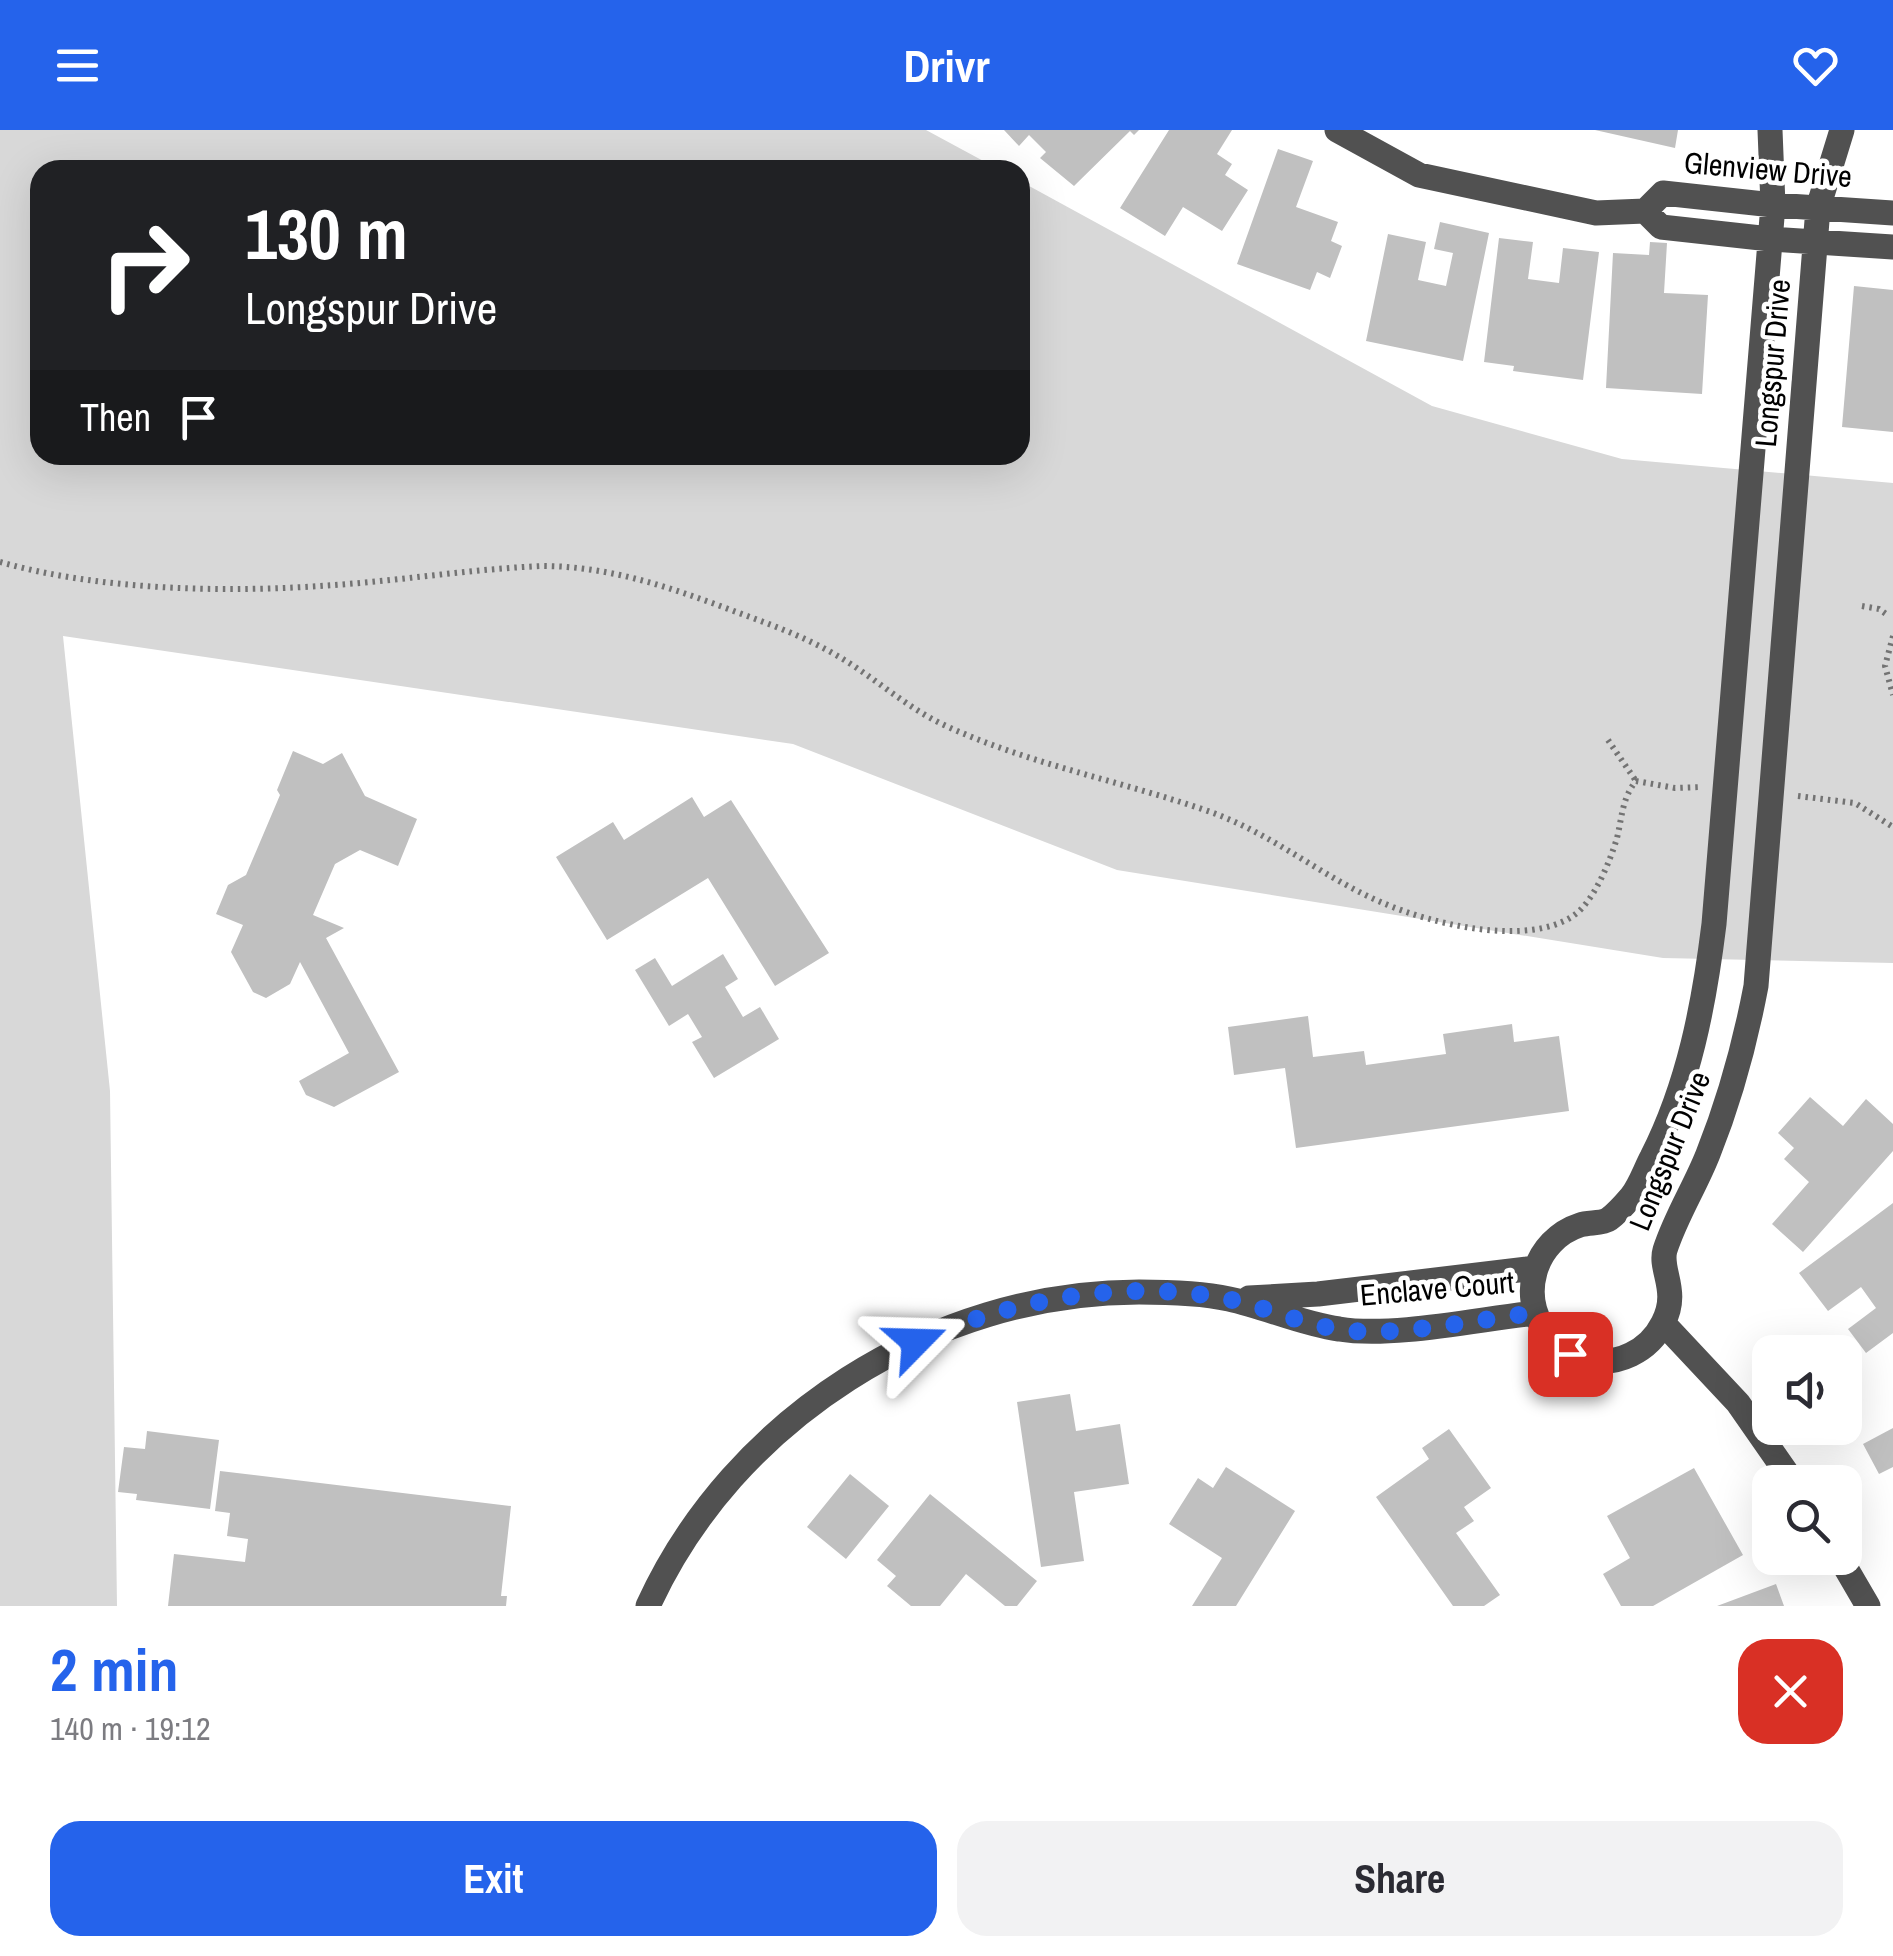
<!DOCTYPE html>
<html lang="en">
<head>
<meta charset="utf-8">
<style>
	:root { --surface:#fff; --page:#f2f2f3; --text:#2b2b33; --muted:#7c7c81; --accent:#2563eb }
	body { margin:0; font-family:"Archivo Narrow",sans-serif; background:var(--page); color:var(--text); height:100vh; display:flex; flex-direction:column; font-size:38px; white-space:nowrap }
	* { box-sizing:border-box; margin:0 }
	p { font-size:32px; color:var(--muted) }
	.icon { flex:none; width:55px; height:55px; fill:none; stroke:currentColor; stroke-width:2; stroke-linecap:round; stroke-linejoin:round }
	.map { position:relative; height:1476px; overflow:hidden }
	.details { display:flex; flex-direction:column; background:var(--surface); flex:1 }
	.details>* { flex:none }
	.banner { position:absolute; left:30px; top:30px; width:1000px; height:305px; border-radius:30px; box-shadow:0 10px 40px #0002; background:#202124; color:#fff; overflow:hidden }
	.fabs { position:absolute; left:1752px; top:1205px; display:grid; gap:20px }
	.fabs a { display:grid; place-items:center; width:110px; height:110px; border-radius:20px; background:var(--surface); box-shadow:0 10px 40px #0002; font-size:50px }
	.pin { position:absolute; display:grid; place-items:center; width:85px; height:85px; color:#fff; margin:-42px; border-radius:20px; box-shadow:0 5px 15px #0006 }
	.me { position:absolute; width:110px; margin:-55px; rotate:68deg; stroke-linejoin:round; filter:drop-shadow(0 0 8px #0008) }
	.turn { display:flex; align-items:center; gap:35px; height:210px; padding:0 50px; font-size:45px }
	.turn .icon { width:130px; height:130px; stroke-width:2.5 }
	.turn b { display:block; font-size:70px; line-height:85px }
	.then { display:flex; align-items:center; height:95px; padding:0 50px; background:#0003; gap:20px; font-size:38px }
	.round { display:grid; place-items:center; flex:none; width:105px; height:105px; border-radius:30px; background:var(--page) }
	.summary { display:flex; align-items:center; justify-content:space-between; height:170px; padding:0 50px }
	h1 { font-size:60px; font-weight:800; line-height:75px; color:var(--accent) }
	.action { display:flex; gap:20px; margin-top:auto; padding:20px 50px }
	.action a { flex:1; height:115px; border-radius:30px; background:var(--accent); color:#fff; font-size:40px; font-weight:800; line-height:115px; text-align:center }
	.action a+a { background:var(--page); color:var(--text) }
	header { display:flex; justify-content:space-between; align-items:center; height:130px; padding:0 50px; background:var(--accent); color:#fff; font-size:45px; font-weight:800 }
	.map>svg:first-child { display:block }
</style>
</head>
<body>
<header><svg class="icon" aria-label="menu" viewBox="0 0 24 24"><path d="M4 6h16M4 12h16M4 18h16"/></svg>Drivr<svg class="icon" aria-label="heart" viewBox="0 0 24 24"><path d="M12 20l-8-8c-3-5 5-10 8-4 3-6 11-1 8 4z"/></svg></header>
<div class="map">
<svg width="1893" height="1476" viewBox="0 0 1893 1476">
	<rect width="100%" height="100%" fill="#fff"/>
	<path fill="#d8d8d8" d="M0,0h926l74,40h-960v285h980v-274l412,225 190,53 271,24v480l-230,-5 -546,-88 -324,-126 -730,-108 47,455 7,515h-117z"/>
	<path fill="#c0c0c0" d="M1004,0h135l-5,5 -4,-4 -56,55 -34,-28 6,-6 -17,-17 -10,11z
		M1169,0h63l-15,24 15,10 -7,11 23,15 -26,41 -39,-24 -18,29 -45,-28z
		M1595,0h83l-3,18z
		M1278,19l35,12 -17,46 42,15 -7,19 11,5 -12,32 -13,-6 -7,18 -73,-26z
		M1440,92l49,11 -26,128 -97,-20 22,-107 38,8 -8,38 28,6 7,-33 -19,-4z
		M1499,108l34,4 -5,37 31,4 4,-35 36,4 -16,128 -70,-9 1,-5 -30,-4z
		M1650,112l17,1 -3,50 44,2 -6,99 -96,-6 7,-135 36,2z
		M1854,156l39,4v142l-51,-5z
		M293,621l30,13 19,-11 23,43 52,23 -19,47 -38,-16 -25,14 -22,51 31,13 -18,10 73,134 -65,35 -28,-12 -7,-14 50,-28 -49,-91 -10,22 -24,14 -13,-6 -22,-40 12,-27 -27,-11 12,-29 18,-10 34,-80 -3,-5z
		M692,667l12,20 27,-17 98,153 -54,33 -67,-108 -101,62 -51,-83 57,-35 11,18z
		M723,824l15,25 -13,8 18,30 17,-10 19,32 -65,39 -22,-36 10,-5 -14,-23 -19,12 -34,-56 20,-12 17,28z
		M1308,886l5,41 51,-6 2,14 80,-11 -3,-20 69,-10 2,18 45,-6 10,75 -273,37 -11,-80 -51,7 -6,-48z
		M1810,967l33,29 23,-27 27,25v27l-90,101 -31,-28 37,-42 -25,-23 10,-11 -16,-15z
		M1893,1073v130l-27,20 -18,-24 28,-21 -15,-21 -33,24 -29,-38z
		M1070,1264l6,37 44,-7 9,60 -55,8 10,69 -43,6 -24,-165z
		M1893,1298v39l-14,7 -16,-30z
		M1449,1299l42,59 -27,19 10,14 -18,12 44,62 -16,11h-31l-77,-109 53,-38 -7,-11z
		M147,1301l72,9 -9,69 -74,-9 1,-6 -19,-2 6,-45 21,2z
		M1226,1337l69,44 -59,95h-44l30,-48 -53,-34 29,-46 15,10z
		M1694,1338l49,87 -90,51h-32l-18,-32 27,-16 -23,-42z
		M220,1341l291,35 -10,90h6l-1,10h-338l6,-52 71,8 3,-23 -21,-3 3,-23 -15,-2z
		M850,1344l39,32 -43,53 -39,-32z
		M930,1364l107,87 -20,25h-12l-39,-32 -26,32h-29l-24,-20 9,-10 -19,-16z
		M1776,1454l8,22h-67z"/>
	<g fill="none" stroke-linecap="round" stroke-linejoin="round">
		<path stroke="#737373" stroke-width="6" stroke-dasharray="2.5 5" stroke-linecap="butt" d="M0,432c103,29 229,31 335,23 69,-5 138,-16 207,-19 69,0 133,23 197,47 33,12 66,24 97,42 37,21 68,51 108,70 82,38 172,55 258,84 68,22 119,68 181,94 49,21 143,44 190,13 21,-14 37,-55 44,-78 5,-20 5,-40 19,-57l39,7 26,-1
			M1862,476l17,3 10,7
			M1893,506l-8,30 8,29
			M1608,610l28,41
			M1798,666l57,7 38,24"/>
		<path stroke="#515151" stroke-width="25" d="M1337,0l82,45 177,38 49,-2 18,-18 110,12 120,8
			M1770,0l3,75 -59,719c-10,81 -25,160 -62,233 -7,13 -12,29 -21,40 -6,7 -15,17 -22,22 -7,5 -20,3 -29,6 -22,7 -39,25 -45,47 -11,39 13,78 52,87 30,8 62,-8 76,-36 17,-32 -4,-53 2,-73 11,-34 30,-63 43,-96 22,-55 37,-110 48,-168l62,-778 24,-78
			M1645,81l16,16 109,12 123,8
			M1249,1168l69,-4 218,-26
			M1663,1193l75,80 55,79
			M1840,1428l28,48
			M648,1476c85,-187 285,-314 491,-314 29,0 62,1 90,7 37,8 73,25 110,30 53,9 140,-10 196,-16"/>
	</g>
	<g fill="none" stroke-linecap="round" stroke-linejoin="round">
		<path stroke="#2563eb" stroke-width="18" stroke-dasharray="0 32.4" d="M916,1212c94,-42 209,-64 312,-43 42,9 82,29 125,32 57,4 125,-12 182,-18l13,24 22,17"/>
	</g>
	<g text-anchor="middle" stroke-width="9" stroke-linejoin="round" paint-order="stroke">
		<g font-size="30" fill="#000" stroke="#fff">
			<text transform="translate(1768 40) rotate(5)" y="10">Glenview Drive</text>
			<text transform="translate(1773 233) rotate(-85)" y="10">Longspur Drive</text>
			<text transform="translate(1670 1021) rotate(-68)" y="10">Longspur Drive</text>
			<text transform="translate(1437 1159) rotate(-5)" y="10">Enclave Court</text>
		</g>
	</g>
</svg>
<div class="fabs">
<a><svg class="icon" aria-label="sound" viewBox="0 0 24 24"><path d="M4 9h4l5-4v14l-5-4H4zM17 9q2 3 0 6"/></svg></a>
<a><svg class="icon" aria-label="search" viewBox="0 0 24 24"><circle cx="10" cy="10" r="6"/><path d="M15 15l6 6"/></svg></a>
</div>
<div class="pin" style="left:1570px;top:1224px;background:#d93025"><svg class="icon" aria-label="arrive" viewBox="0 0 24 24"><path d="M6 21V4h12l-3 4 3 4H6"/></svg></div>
<svg class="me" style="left:916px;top:1212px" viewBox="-20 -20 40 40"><path d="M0-17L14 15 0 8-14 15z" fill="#2563eb" stroke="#fff" stroke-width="4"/></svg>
<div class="banner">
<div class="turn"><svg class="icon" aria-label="right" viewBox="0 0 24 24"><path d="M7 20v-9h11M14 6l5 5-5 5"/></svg><div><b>130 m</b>Longspur Drive</div></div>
<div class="then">Then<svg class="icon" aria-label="arrive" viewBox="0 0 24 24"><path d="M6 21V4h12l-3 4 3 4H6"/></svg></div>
</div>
</div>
<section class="details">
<div class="summary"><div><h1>2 min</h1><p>140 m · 19:12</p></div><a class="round" style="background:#d93025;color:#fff"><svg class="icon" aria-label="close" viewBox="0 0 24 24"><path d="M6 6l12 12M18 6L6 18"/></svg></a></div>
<div class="action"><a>Exit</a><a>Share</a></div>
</section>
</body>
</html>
